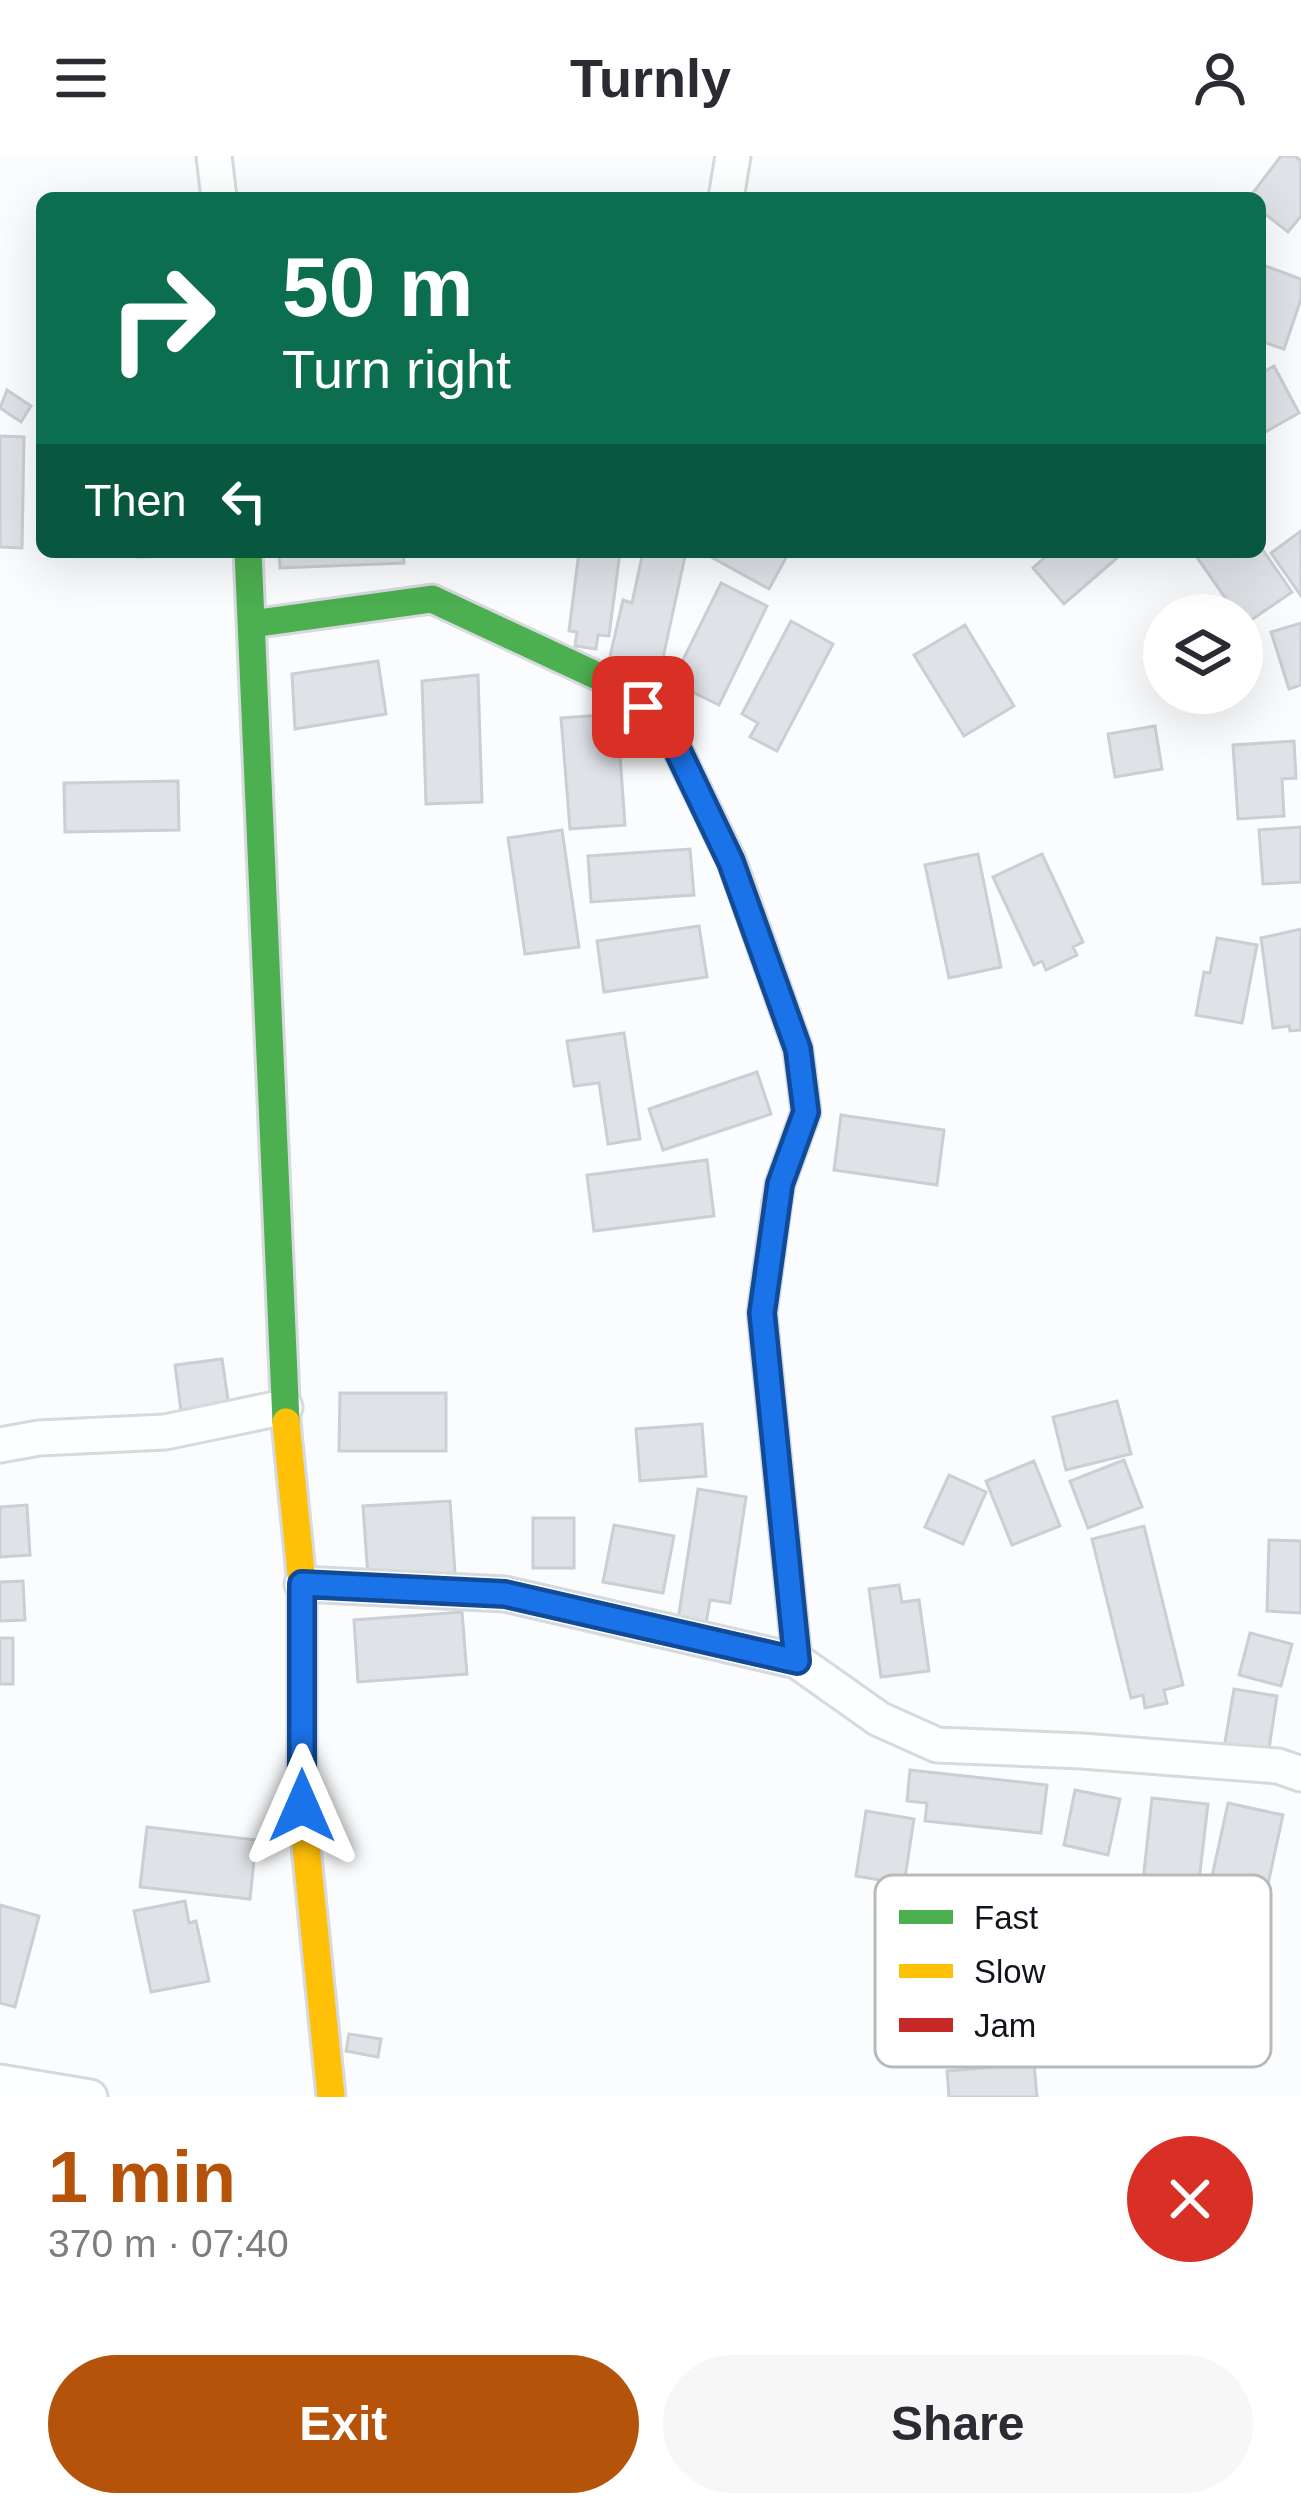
<!DOCTYPE html>
<html lang="en">
<head>
<meta charset="utf-8">
<style>
	:root { --surface:#fff; --page:#f7f7f7; --text:#2b2b33; --muted:#7c7c81; --accent:#b45309 }
	body { margin:0; font-family:Helvetica,sans-serif; background:var(--page); color:var(--text); height:100vh; display:flex; flex-direction:column; font-size:45px; white-space:nowrap }
	* { box-sizing:border-box; margin:0 }
	p { font-size:39px; color:var(--muted) }
	.icon { flex:none; width:66px; height:66px; fill:none; stroke:currentColor; stroke-width:2; stroke-linecap:round; stroke-linejoin:round }
	.map { position:relative; height:1941px; overflow:hidden }
	.sheet { display:flex; flex-direction:column; background:var(--surface); flex:1 }
	.sheet>* { flex:none }
	.top-card { position:absolute; left:36px; top:36px; width:1230px; height:366px; border-radius:18px; box-shadow:0 12px 48px #0002; background:#0b6e4f; color:#fff; overflow:hidden }
	.fabs { position:absolute; left:1143px; top:438px; display:grid; gap:24px }
	.fabs a { display:grid; place-items:center; width:120px; height:120px; border-radius:50%; background:var(--surface); box-shadow:0 12px 48px #0002; font-size:60px }
	.pin { position:absolute; display:grid; place-items:center; width:102px; height:102px; color:#fff; margin:-51px; border-radius:24px; box-shadow:0 6px 18px #0006 }
	.me { position:absolute; width:132px; margin:-66px; rotate:0deg; stroke-linejoin:round; filter:drop-shadow(0 0 9px #0008) }
	.turn { display:flex; align-items:center; gap:42px; height:252px; padding:0 48px; font-size:54px }
	.turn .icon { width:156px; height:156px; stroke-width:2.5 }
	.turn b { display:block; font-size:84px; line-height:102px }
	.then { display:flex; align-items:center; height:114px; padding:0 48px; background:#0003; gap:24px; font-size:45px }
	.round { display:grid; place-items:center; flex:none; width:126px; height:126px; border-radius:63px; background:var(--page) }
	.summary { display:flex; align-items:center; justify-content:space-between; height:204px; padding:0 48px }
	h1 { font-size:72px; font-weight:700; line-height:90px; color:var(--accent) }
	.primary-button { display:flex; gap:24px; margin-top:auto; padding:24px 48px }
	.primary-button a { flex:1; height:138px; border-radius:72px; background:var(--accent); color:#fff; font-size:48px; font-weight:700; line-height:138px; text-align:center }
	.primary-button a+a { background:var(--page); color:var(--text) }
	header { display:flex; justify-content:space-between; align-items:center; height:156px; padding:0 48px; background:var(--surface); font-size:54px; font-weight:700 }
	.map>svg:first-child { display:block }
</style>
</head>
<body>
<header><svg class="icon" aria-label="menu" viewBox="0 0 24 24"><path d="M4 6h16M4 12h16M4 18h16"/></svg>Turnly<svg class="icon" aria-label="person" viewBox="0 0 24 24"><circle cx="12" cy="8" r="4"/><path d="M4 21q1-7 8-7t8 7"/></svg></header>
<div class="map">
<svg width="1301" height="1941" viewBox="0 0 1301 1941">
	<rect width="100%" height="100%" fill="#fafcfe"/>
	<path fill="#dfe2e7" stroke="#cbced3" stroke-width="3" d="M1281,0h14l6,5v55l-13,16 -28,-22v-12h-11z
		M1260,108l41,15v20l-17,50 -24,-8z
		M1274,210l25,47 -39,22v-61z
		M7,234l24,16 -10,16 -21,-14z
		M0,280l24,1 -2,111 -22,-1z
		M1301,375v65l-30,-43z
		M1260,390l32,46 -48,33 -2,-10h-5l-43,-62 66,-1z
		M138,396h36v4l-36,1z
		M279,396h124l1,11 -124,5z
		M579,396h41l-11,84 -11,-1 -2,14 -21,-3 2,-14 -8,-1z
		M643,396h43l-27,124 -51,-11 15,-65 9,3z
		M702,396h87l-20,37z
		M1051,396h61l5,6 -53,46 -31,-36z
		M721,427l46,23 -48,99 -47,-23z
		M791,465l42,23 -56,107 -27,-14 8,-14 -16,-9z
		M1301,467v62l-12,4 -18,-57z
		M965,469l49,81 -50,30 -50,-81z
		M378,505l8,53 -91,15 -3,-55z
		M478,519l4,127 -56,2 -4,-123z
		M617,558l8,111 -55,4 -9,-111z
		M1155,570l7,43 -47,8 -7,-43z
		M1294,585l2,37 -14,1 2,37 -46,3 -5,-74z
		M178,625l1,49 -114,2 -1,-49z
		M1301,671v55l-38,2 -4,-54z
		M562,674l17,117 -54,7 -17,-116z
		M690,693l4,46 -103,7 -3,-46z
		M978,698l23,113 -52,11 -24,-113z
		M1042,698l41,88 -10,5 4,8 -31,15 -4,-9 -8,4 -41,-88z
		M699,770l8,51 -103,15 -7,-51z
		M1301,773v101l-11,1 -1,-5 -16,2 -12,-90z
		M1217,782l40,7 -15,78 -46,-8 8,-43 6,1z
		M624,877l16,106 -32,5 -9,-61 -25,3 -7,-45z
		M757,916l14,42 -108,36 -14,-41z
		M841,959l103,15 -7,55 -103,-15z
		M707,1004l7,56 -120,15 -7,-56z
		M222,1203l10,68 -48,7 -9,-69z
		M340,1237h106v58h-107z
		M1117,1245l14,53 -65,16 -13,-53z
		M702,1268l4,52 -66,5 -4,-52z
		M1124,1304l18,47 -54,21 -18,-47z
		M1034,1305l26,65 -48,19 -26,-64z
		M949,1319l37,17 -23,52 -38,-17z
		M698,1333l48,8 -16,106 -20,-3 -4,24 -28,-4z
		M450,1345l5,72 -87,5 -5,-72z
		M27,1349l3,50 -30,2v-50z
		M533,1362h41v50h-41z
		M614,1369l60,11 -11,57 -60,-11z
		M1144,1370l39,159 -19,5 3,13 -22,5 -2,-13 -12,3 -39,-159z
		M1269,1384l32,1v72l-34,-2z
		M23,1425l2,39 -25,1v-39z
		M899,1429l3,17 17,-2 10,71 -48,6 -12,-88z
		M462,1456l5,62 -109,8 -4,-62z
		M1250,1477l42,11 -11,42 -42,-11z
		M0,1482h13v46h-13z
		M1234,1533l43,7 -9,59 -44,-7z
		M910,1614l137,15 -6,48 -116,-12 2,-18 -20,-2z
		M1075,1634l45,9 -12,56 -44,-10z
		M1152,1642l56,6 -13,111 -55,-6z
		M1228,1647l55,12 -22,101 -55,-12z
		M866,1655l48,8 -10,65 -48,-8z
		M147,1671l109,13 -6,59 -110,-12z
		M185,1745l4,22 7,-2 13,60 -58,11 -17,-81z
		M0,1749l39,11 -24,91 -15,-4z
		M349,1878l32,5 -3,18 -32,-6z
		M1034,1908l3,33h-88l-2,-26z"/>
	<g fill="none" stroke-linecap="round" stroke-linejoin="round">
		<g stroke="#d6d9de" stroke-width="39">
			<path id="street" d="M214,0l5,42
				M726,42l7,-42
				M0,1289l39,-7 126,-6 120,-25
				M302,1428l203,10 292,67 82,58 58,26 145,6 196,15 23,8
				M0,1926l90,15"/>
		</g>
		<g stroke="#d6d9de" stroke-width="33">
			<path id="fast" d="M248,396l38,870
				M252,468l180,-25 187,87 48,42 65,134 66,187 8,63 -26,72 -3,18"/>
		</g>
		<g stroke="#d6d9de" stroke-width="33">
			<path id="slow" d="M286,1266l16,162v222l29,291"/>
		</g>
		<g stroke="#d6d9de" stroke-width="33">
			<path id="jam" d="M777,1046l-15,111 35,348"/>
		</g>
		<use href="#street" stroke="#feffff" stroke-width="33"/>
		<use href="#fast" stroke="#4caf50" stroke-width="27"/>
		<use href="#slow" stroke="#ffc107" stroke-width="27"/>
		<use href="#jam" stroke="#c62828" stroke-width="27"/>
	</g>
	<g fill="none" stroke-linecap="round" stroke-linejoin="round">
		<g stroke="#114b97" stroke-width="30">
			<path id="route" d="M302,1650v-222l203,10 292,67 -35,-348 18,-129 26,-72 -8,-63 -67,-187 -64,-134 -24,-21"/>
		</g>
		<use href="#route" stroke="#1a73e8" stroke-width="21"/>
	</g>
	<rect x="875" y="1719" width="396" height="192" rx="18" fill="#fff" stroke="#b8b9bb" stroke-width="3"/>
	<rect x="899" y="1754" width="54" height="14" fill="#4caf50"/>
	<rect x="899" y="1808" width="54" height="14" fill="#ffc107"/>
	<rect x="899" y="1862" width="54" height="14" fill="#c62828"/>
	<g font-size="33" fill="#11151b">
		<text x="974" y="1773">Fast</text>
		<text x="974" y="1827">Slow</text>
		<text x="974" y="1881">Jam</text>
	</g>
</svg>
<div class="fabs">
<a><svg class="icon" aria-label="layers" viewBox="0 0 24 24"><path d="M12 4l9 5-9 5-9-5zM3 14l9 5 9-5"/></svg></a>
</div>
<div class="pin" style="left:643px;top:551px;background:#d93025"><svg class="icon" aria-label="arrive" viewBox="0 0 24 24"><path d="M6 21V4h12l-3 4 3 4H6"/></svg></div>
<svg class="me" style="left:302px;top:1650px" viewBox="-20 -20 40 40"><path d="M0-17L14 15 0 8-14 15z" fill="#1a73e8" stroke="#fff" stroke-width="4"/></svg>
<div class="top-card">
<div class="turn"><svg class="icon" aria-label="right" viewBox="0 0 24 24"><path d="M7 20v-9h11M14 6l5 5-5 5"/></svg><div><b>50 m</b>Turn right</div></div>
<div class="then">Then<svg class="icon" aria-label="left" viewBox="0 0 24 24"><path d="M17 20v-9H6M10 6l-5 5 5 5"/></svg></div>
</div>
</div>
<section class="sheet">
<div class="summary"><div><h1>1 min</h1><p>370 m · 07:40</p></div><a class="round" style="background:#d93025;color:#fff"><svg class="icon" aria-label="close" viewBox="0 0 24 24"><path d="M6 6l12 12M18 6L6 18"/></svg></a></div>
<div class="primary-button"><a>Exit</a><a>Share</a></div>
</section>
</body>
</html>
